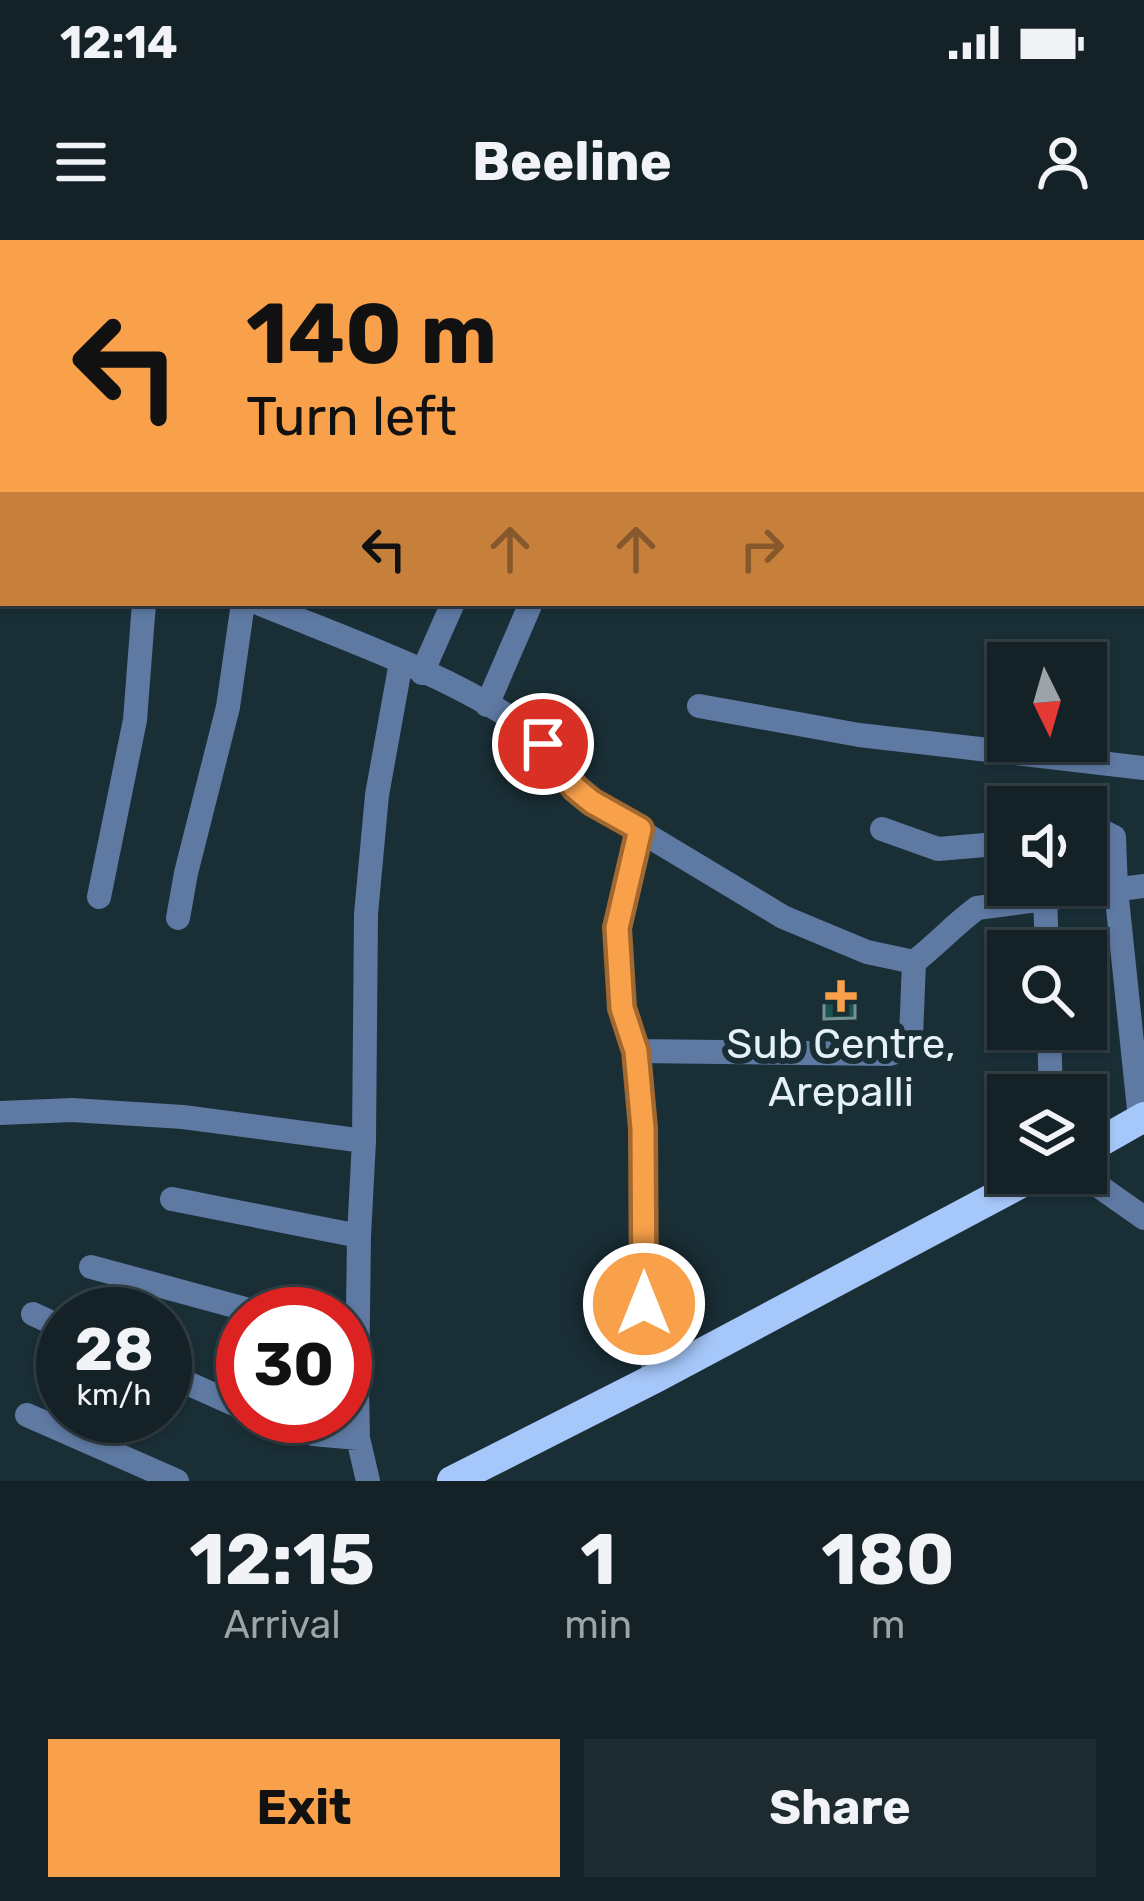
<!DOCTYPE html>
<html lang="en">
<head>
<meta charset="utf-8">
<style>
	:root { --surface:#142228; --page:#1d2a30; --text:#f1f3f6; --muted:#9da4a8; --line:#333f45; --accent:#f8a14a }
	body { margin:0; font-family:Rubik,sans-serif; background:var(--page); color:var(--text); height:100vh; display:flex; flex-direction:column; font-size:45px; white-space:nowrap }
	* { box-sizing:border-box; margin:0 }
	p { font-size:39px; color:var(--muted) }
	.icon { flex:none; width:66px; height:66px; fill:none; stroke:currentColor; stroke-width:2; stroke-linecap:round; stroke-linejoin:round }
	.map { position:relative; height:1241px; overflow:hidden }
	.details { display:flex; flex-direction:column; background:var(--surface); flex:1 }
	.details>* { flex:none }
	.banner { position:absolute; left:0px; top:0px; width:1146px; height:366px; box-shadow:0 3px 9px #0004,0 0 0 3px var(--line); background:#f8a14a; color:#111; overflow:hidden }
	.needle { width:78px; rotate:175deg }
	.tools { position:absolute; left:987px; top:402px; display:grid; gap:24px }
	.tools a { display:grid; place-items:center; width:120px; height:120px; border-radius:0px; background:var(--surface); box-shadow:0 3px 9px #0004,0 0 0 3px var(--line); font-size:60px }
	.speed { position:absolute; left:36px; top:1047px; display:flex; gap:24px; font-size:60px; font-weight:700; text-align:center }
	.speed>* { display:grid; place-content:center; width:156px; height:156px; border-radius:50%; background:var(--surface); box-shadow:0 3px 9px #0004,0 0 0 3px var(--line); line-height:1 }
	.speed small { font-size:30px; font-weight:400 }
	.speed .limit { border:18px solid #d22; background:#fff; color:#111 }
	.pin { position:absolute; display:grid; place-items:center; width:102px; height:102px; color:#fff; margin:-51px; border:6px solid #fff; border-radius:50%; box-shadow:0 3px 12px #0007 }
	.me { position:absolute; width:132px; margin:-66px; rotate:0deg; stroke-linejoin:round; filter:drop-shadow(0 0 9px #0008) }
	.turn { display:flex; align-items:center; gap:42px; height:252px; padding:0 48px; font-size:54px }
	.turn .icon { width:156px; height:156px; stroke-width:2.5 }
	.turn b { display:block; font-size:84px; line-height:102px }
	.lanes { display:flex; align-items:center; height:114px; padding:0 48px; background:#0003; justify-content:center; gap:60px; direction:ltr }
	.lanes .off { opacity:.35 }
	.eta { display:flex; justify-content:space-evenly; align-items:center; height:204px; text-align:center }
	.eta b { font-size:72px; font-weight:700; line-height:84px }
	.primary-button { display:flex; gap:24px; margin-top:auto; padding:24px 48px }
	.primary-button a { flex:1; height:138px; border-radius:0px; background:var(--accent); color:#111; font-size:48px; font-weight:700; line-height:138px; text-align:center }
	.primary-button a+a { background:var(--page); color:var(--text) }
	.status { display:flex; justify-content:space-between; align-items:center; height:84px; padding:0 60px; background:var(--surface); direction:ltr }
	.status svg { height:33px; fill:currentColor }
	header { display:flex; justify-content:space-between; align-items:center; height:156px; padding:0 48px; background:var(--surface); font-size:54px; font-weight:700 }
	.map>svg:first-child { display:block }
</style>
</head>
<body>
<div class="status"><b>12:14</b><svg viewBox="0 0 49 12"><path d="M0 12V9h3v3zM5 12V6h3v6zM10 12V3h3v9zM15 12V0h3v12zM26 1h20v11H26zM47 4h2v5h-2z"/></svg></div>
<header><svg class="icon" aria-label="menu" viewBox="0 0 24 24"><path d="M4 6h16M4 12h16M4 18h16"/></svg>Beeline<svg class="icon" aria-label="person" viewBox="0 0 24 24"><circle cx="12" cy="8" r="4"/><path d="M4 21q1-7 8-7t8 7"/></svg></header>
<div class="map">
<svg width="1144" height="1241" viewBox="0 0 1144 1241">
	<rect width="100%" height="100%" fill="#1a2e36"/>
	<path fill="#195453" stroke="#769190" stroke-width="3" d="M824,752h31v26l-31,1z"/>
	<g fill="none" stroke-linecap="round" stroke-linejoin="round">
		<path stroke="#5e79a2" stroke-width="24" d="M0,208l3,-1
			M0,308l3,1
			M258,363c87,36 196,73 272,128 25,19 38,50 62,71l191,115 84,35 47,10c22,-17 40,-37 63,-54l167,-22
			M422,433l31,-70
			M487,465l44,-102
			M699,466l160,29 285,33
			M640,589l-23,99 6,80 13,43 7,77 1,176 11,74
			M882,589l56,20 70,-6
			M1086,595l20,-2 8,4 2,52 24,230
			M99,657l36,-177 9,-117
			M1045,657l2,54
			M178,678l8,-45 42,-166 15,-104
			M1049,789l2,66
			M636,811l254,3 14,-5 7,-12 3,-75
			M0,873l72,-3 111,7 181,24
			M1080,933l64,45
			M172,959l187,37
			M91,1027l173,47
			M33,1074l30,14
			M165,1133l78,35
			M27,1175l150,66
			M262,1176l51,18 45,4
			M368,1241l-10,-43 -1,-50 2,-152 5,-95 2,-227 11,-119 24,-133"/>
		<path stroke="#79a4e6" stroke-width="24" d="M1143,25l1,-2
			M1143,212h1"/>
		<path stroke="#a5c7fa" stroke-width="30" d="M1086,910l58,-33
			M452,1241l203,-103 385,-205"/>
	</g>
	<g fill="none" stroke-linecap="round" stroke-linejoin="round">
		<g stroke="#a16930" stroke-width="30">
			<path id="route" d="M543,504l32,44 17,14 48,27 -23,99 5,80 14,43 7,77 1,176"/>
		</g>
		<use href="#route" stroke="#f8a14a" stroke-width="21"/>
	</g>
	<path fill="#f8a14a" stroke="#1a2e36" stroke-width="4.5" d="M835 738h12v12h12v12h-12v12h-12v-12h-12v-12h12z"/>
	<g text-anchor="middle" stroke-width="12" stroke-linejoin="round" paint-order="stroke">
		<g font-size="42" fill="#e5f1f7" stroke="#1a2e36">
			<text x="841" y="818">Sub Centre,<tspan x="841" dy="48">Arepalli</tspan></text>
		</g>
	</g>
</svg>
<div class="tools">
<a><svg class="needle" viewBox="-14 -14 28 28"><path d="M0-13l5 13h-10z" fill="#e53935"/><path d="M0 13l5-13h-10z" fill="#9da4a8"/></svg></a>
<a><svg class="icon" aria-label="sound" viewBox="0 0 24 24"><path d="M4 9h4l5-4v14l-5-4H4zM17 9q2 3 0 6"/></svg></a>
<a><svg class="icon" aria-label="search" viewBox="0 0 24 24"><circle cx="10" cy="10" r="6"/><path d="M15 15l6 6"/></svg></a>
<a><svg class="icon" aria-label="layers" viewBox="0 0 24 24"><path d="M12 4l9 5-9 5-9-5zM3 14l9 5 9-5"/></svg></a>
</div>
<div class="speed"><div>28<small>km/h</small></div><div class="limit">30</div></div>
<div class="pin" style="left:543px;top:504px;background:#d93025"><svg class="icon" aria-label="arrive" viewBox="0 0 24 24"><path d="M6 21V4h12l-3 4 3 4H6"/></svg></div>
<svg class="me" style="left:644px;top:1064px" viewBox="-20 -20 40 40"><circle r="17" fill="#f8a14a" stroke="#fff" stroke-width="3"/><path d="M0-11L8 9 0 5-8 9z" fill="#fff"/></svg>
<div class="banner">
<div class="turn"><svg class="icon" aria-label="left" viewBox="0 0 24 24"><path d="M17 20v-9H6M10 6l-5 5 5 5"/></svg><div><b>140 m</b>Turn left</div></div>
<div class="lanes"><svg class="icon" aria-label="left" viewBox="0 0 24 24"><path d="M17 20v-9H6M10 6l-5 5 5 5"/></svg><svg class="icon off" aria-label="ahead" viewBox="0 0 24 24"><path d="M12 20V5M6 11l6-6 6 6"/></svg><svg class="icon off" aria-label="ahead" viewBox="0 0 24 24"><path d="M12 20V5M6 11l6-6 6 6"/></svg><svg class="icon off" aria-label="right" viewBox="0 0 24 24"><path d="M7 20v-9h11M14 6l5 5-5 5"/></svg></div>
</div>
</div>
<section class="details">
<div class="eta">
<div><b>12:15</b><p>Arrival</p></div>
<div><b>1</b><p>min</p></div>
<div><b>180</b><p>m</p></div>
</div>
<div class="primary-button"><a>Exit</a><a>Share</a></div>
</section>
</body>
</html>
